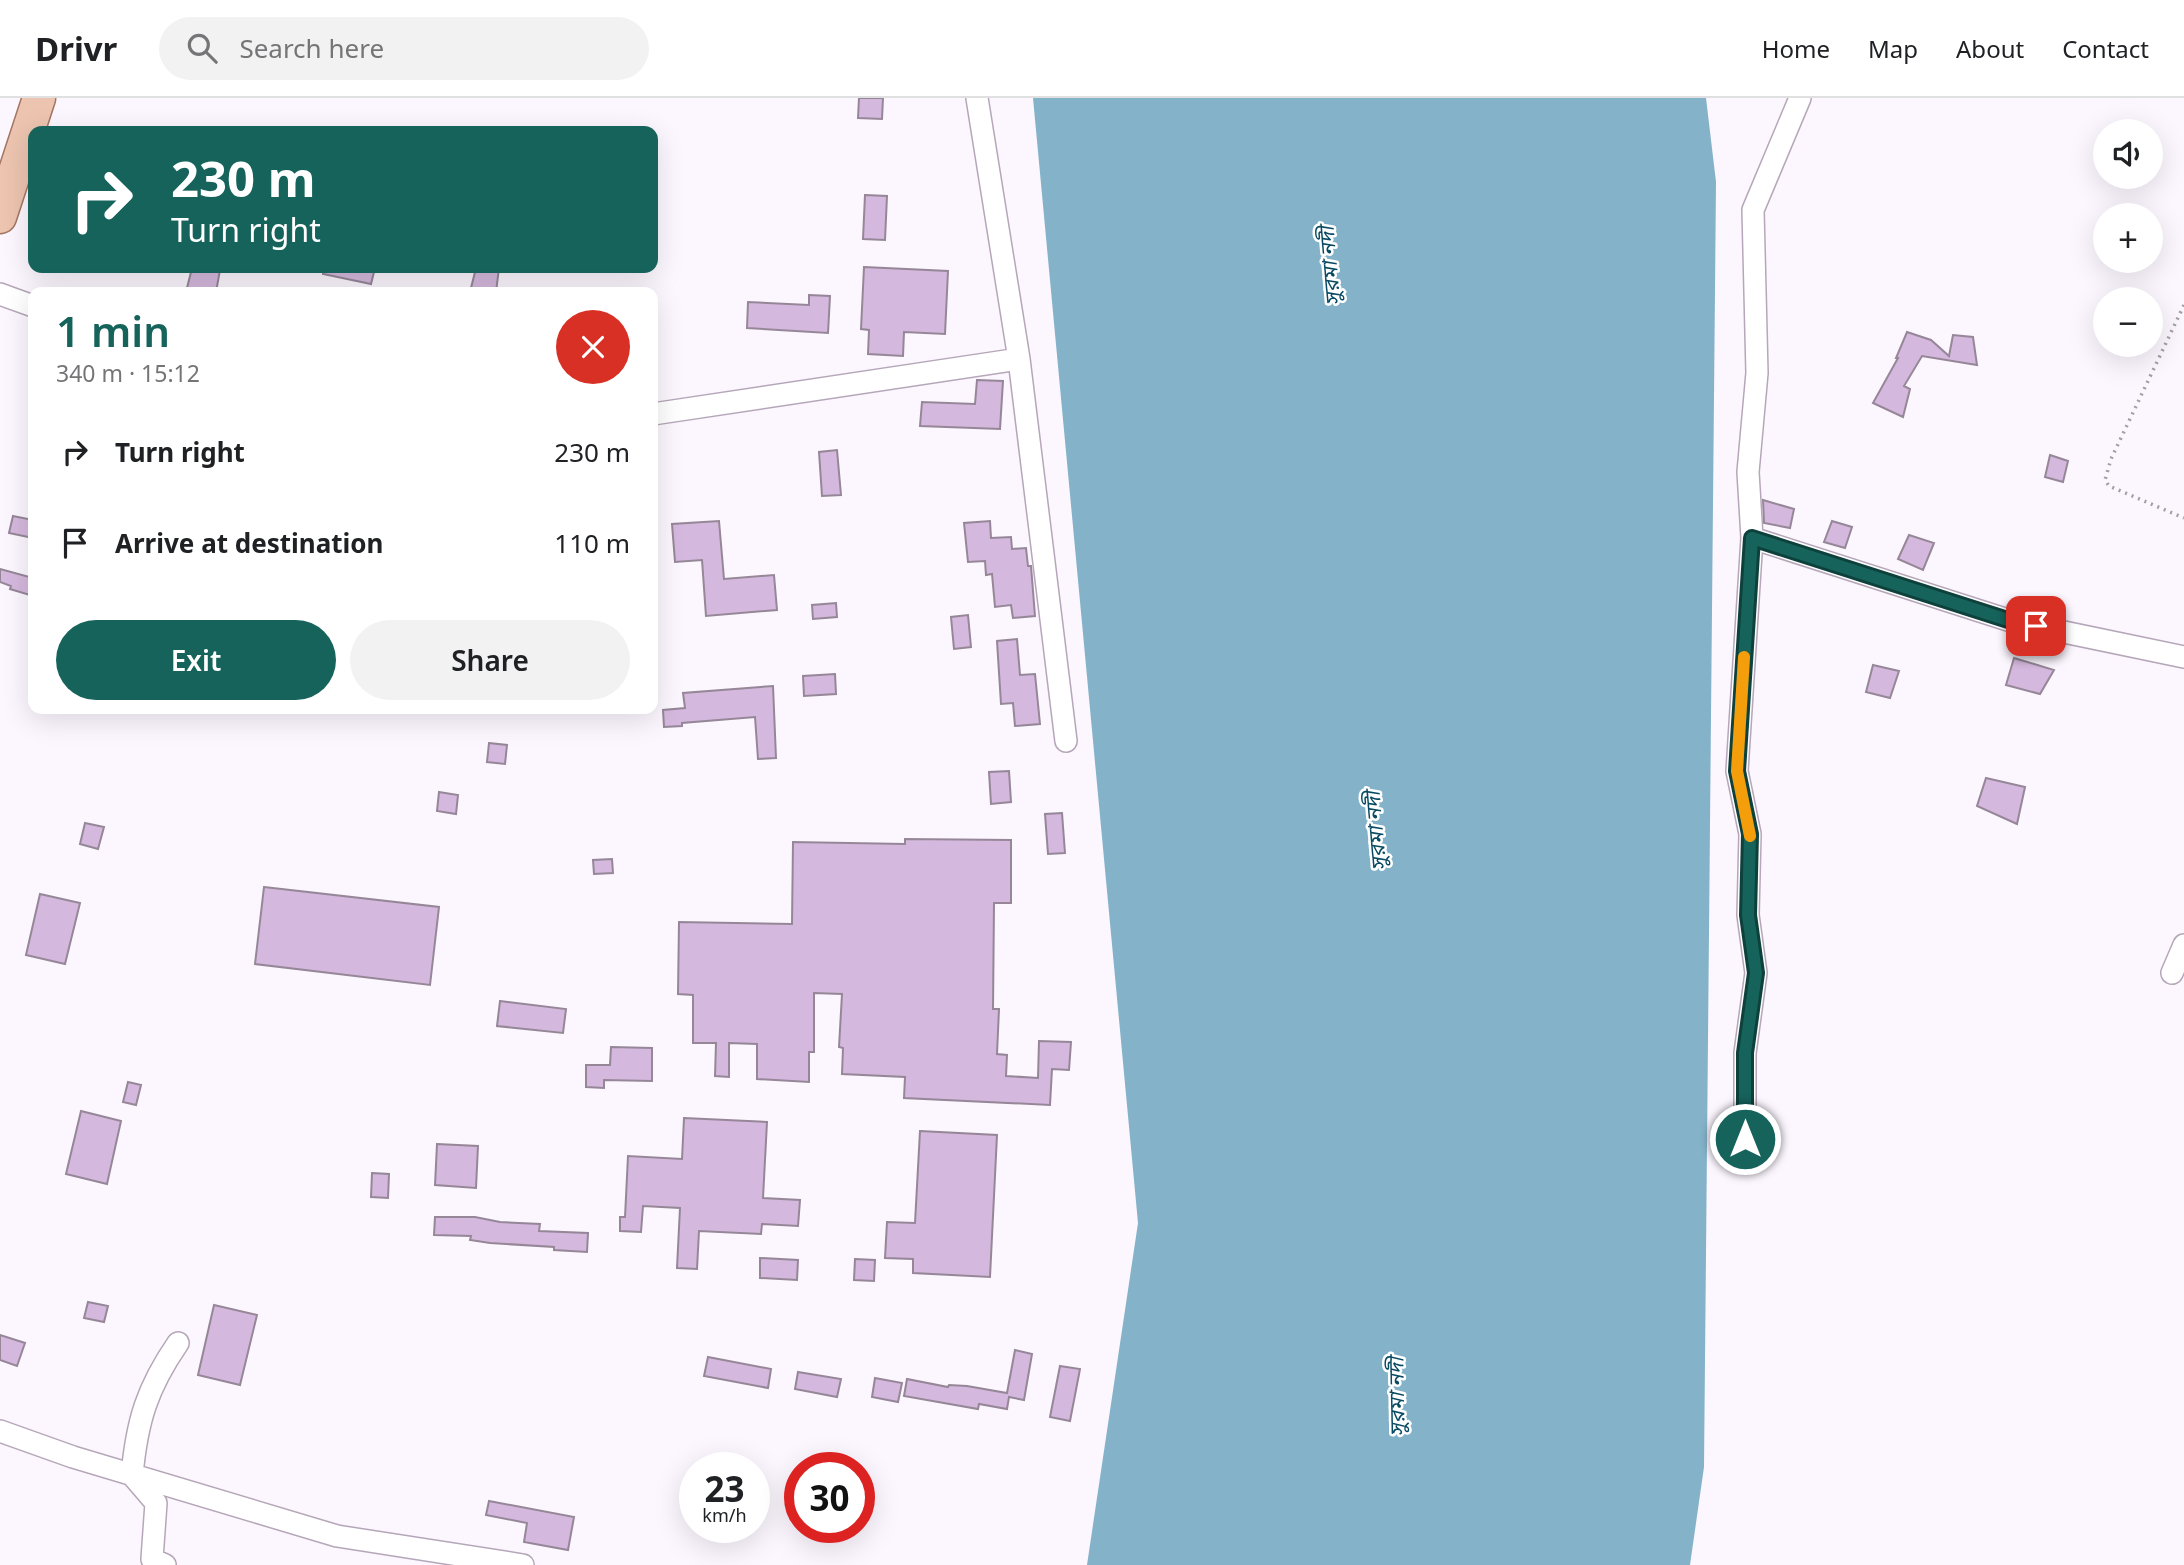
<!DOCTYPE html>
<html lang="en">
<head>
<meta charset="utf-8">
<style>
	:root { --surface:#fff; --page:#f2f2f2; --text:#202124; --muted:#757577; --line:#e0e0e0; --accent:#16635c }
	body { margin:0; font-family:"Noto Sans","Noto Sans Bengali",sans-serif; background:var(--page); color:var(--text); height:100vh; display:flex; flex-direction:column; font-size:26px; white-space:nowrap }
	* { box-sizing:border-box; margin:0 }
	p { font-size:23px; color:var(--muted) }
	.icon { flex:none; width:38px; height:38px; fill:none; stroke:currentColor; stroke-width:2; stroke-linecap:round; stroke-linejoin:round }
	.map { position:relative; flex:1; overflow:hidden }
	.details { position:absolute; left:28px; top:189px; width:630px; height:427px; display:flex; flex-direction:column; background:var(--surface); border-radius:14px; box-shadow:0 7px 28px #0002 }
	.details>* { flex:none }
	.guide { position:absolute; left:28px; top:28px; width:630px; height:147px; border-radius:14px; box-shadow:0 7px 28px #0002; background:#16635c; color:#fff; overflow:hidden }
	.buttons { position:absolute; left:2093px; top:21px; display:grid; gap:14px }
	.buttons a { display:grid; place-items:center; width:70px; height:70px; border-radius:50%; background:var(--surface); box-shadow:0 7px 28px #0002; font-size:35px }
	.speed { position:absolute; left:679px; top:1354px; display:flex; gap:14px; font-size:35px; font-weight:700; text-align:center }
	.speed>* { display:grid; place-content:center; width:91px; height:91px; border-radius:50%; background:var(--surface); box-shadow:0 7px 28px #0002; line-height:1 }
	.speed small { font-size:18px; font-weight:400 }
	.speed .limit { border:10px solid #d22; background:#fff; color:#111 }
	.pin { position:absolute; display:grid; place-items:center; width:60px; height:60px; color:#fff; margin:-30px; border-radius:14px; box-shadow:0 4px 10px #0006 }
	.me { position:absolute; width:77px; margin:-38px; rotate:0deg; stroke-linejoin:round; filter:drop-shadow(0 0 5px #0008) }
	.turn { display:flex; align-items:center; gap:24px; height:147px; padding:0 28px; font-size:32px }
	.turn .icon { width:91px; height:91px; stroke-width:2.5 }
	.turn b { display:block; font-size:49px; line-height:60px }
	.round { display:grid; place-items:center; flex:none; width:74px; height:74px; border-radius:37px; background:var(--page) }
	.head { display:flex; align-items:center; justify-content:space-between; height:119px; padding:0 28px }
	h1 { font-size:42px; font-weight:600; line-height:52px; color:var(--accent) }
	.cta { display:flex; gap:14px; margin-top:auto; padding:14px 28px }
	.cta a { flex:1; height:80px; border-radius:42px; background:var(--accent); color:#fff; font-size:28px; font-weight:600; line-height:80px; text-align:center }
	.cta a+a { background:var(--page); color:var(--text) }
	ul { padding:0; list-style:none }
	li { display:flex; align-items:center; gap:21px; height:91px; padding:0 28px }
	li div { flex:1 }
	li b { display:block; font-size:26px }
	li em { font-style:normal }
	header { display:flex; align-items:center; gap:42px; box-sizing:border-box; height:98px; padding:0 35px; background:var(--surface); border-bottom:2px solid var(--line) }
	header strong { font-size:33px }
	nav { display:flex; gap:38px; margin-inline-start:auto; font-size:24px }
	.search { width:490px; height:63px; background:var(--page); display:flex; align-items:center; gap:18px; box-sizing:border-box; padding:0 24px; border-radius:38px; color:var(--muted); font-size:26px }
	.map>svg:first-child { display:block }
</style>
</head>
<body>
<header>
<strong>Drivr</strong>
<div class="search"><svg class="icon" aria-label="search" viewBox="0 0 24 24"><circle cx="10" cy="10" r="6"/><path d="M15 15l6 6"/></svg>Search here</div>
<nav><a>Home</a><a>Map</a><a>About</a><a>Contact</a></nav>
</header>
<div class="map">
<svg width="2184" height="1467" viewBox="0 0 2184 1467">
	<rect width="100%" height="100%" fill="#fcf6fe"/>
	<path fill="#83b2c9" d="M1033,0h673l10,84 -12,1285 -14,98h-603l51,-342z"/>
	<path fill="#d5b8dd" stroke="#958798" stroke-width="2" d="M859,0h24l-1,21 -24,-1z
		M865,97l22,1 -2,44 -22,-1z
		M864,169l84,4 -3,63 -41,-2 -1,24 -35,-2 1,-24 -8,-1z
		M192,170l28,2 -4,22h-30z
		M323,170h52l-4,16 -48,-10z
		M476,170h23l-3,24h-26z
		M809,197l21,1 -2,37 -81,-5 1,-26 61,3z
		M1907,234l24,8 18,16 4,-21 20,2 4,28 -55,-9 -18,30 6,3 -7,28 -30,-14 25,-45h-2z
		M977,282l26,1 -3,48 -80,-3 2,-24 53,2z
		M837,352l4,45 -19,1 -3,-44z
		M2050,357l18,6 -5,21 -18,-5z
		M1763,402l31,9 -4,19 -26,-5z
		M13,418l20,4v18l-24,-5z
		M719,423l5,58 50,-4 3,35 -71,6 -4,-56 -27,2 -3,-38z
		M990,423l1,17 20,-1 1,12 14,-1 2,18h3l4,50 -22,2 -2,-13 -16,2 -3,-33 -6,1 -1,-14 -17,1 -4,-39z
		M1832,423l20,6 -7,21 -21,-6z
		M1909,437l25,8 -11,27 -25,-11z
		M0,471l33,9v18l-23,-7 1,-3 -11,-4z
		M836,505l1,14 -24,2 -1,-14z
		M968,517l3,32 -17,2 -3,-32z
		M1017,541l3,36 15,-1 5,50 -25,2 -2,-23 -12,1 -4,-63z
		M2014,560l40,12 -14,24 -34,-9z
		M1873,567l26,6 -9,27 -24,-6z
		M835,576l1,20 -32,2 -1,-20z
		M773,588l3,72 -18,1 -3,-42 -73,6v3l-18,1 -1,-17 22,-2 -2,-15z
		M489,645l18,2 -2,19 -18,-2z
		M1009,673l2,31 -20,2 -2,-32z
		M1986,680l39,9 -8,37 -40,-18z
		M439,694l19,3 -2,19 -19,-3z
		M1062,715l3,40 -17,1 -3,-40z
		M85,725l19,4 -6,22 -18,-5z
		M905,741l106,1v63h-17l-1,106h6l-2,45 10,1 -1,21 32,2 1,-37 32,1 -2,28 -17,-1 -2,36 -146,-7 1,-21 -63,-3 1,-26 -4,-1 3,-53 -28,-1v59h-5v30l-52,-3v-35l-28,-1v34l-14,-1 1,-33h-23v-48l-15,-1 1,-72 113,2 1,-82 112,2z
		M612,761l1,14 -19,1 -1,-14z
		M264,789l175,20 -9,78 -175,-21z
		M40,796l40,9 -15,61 -39,-9z
		M500,903l66,8 -3,24 -66,-7z
		M611,949l41,1v33l-48,-1v8l-18,-1v-22h24z
		M128,984l13,3 -5,20 -13,-3z
		M81,1013l40,10 -14,63 -41,-10z
		M684,1020l83,4 -4,76 37,2 -2,26 -36,-2 -1,10 -62,-3 -2,38 -20,-1 3,-60 -37,-2 -2,26 -21,-1v-14h5l3,-61 54,3z
		M920,1033l77,4 -7,142 -77,-4v-14l-28,-1 2,-36 28,1z
		M437,1046l41,2 -2,42 -41,-3z
		M372,1075l17,1 -1,24 -17,-1z
		M435,1119h40l25,5 40,2 -1,7 49,2 -1,19 -33,-2v-3l-64,-4 -20,-3 1,-4 -37,-1z
		M760,1160l38,2 -1,20 -37,-2z
		M855,1161l20,1 -1,21 -20,-1z
		M88,1204l20,4 -4,16 -20,-4z
		M214,1207l43,10 -17,70 -42,-10z
		M0,1237l25,8 -8,23 -17,-6z
		M1015,1252l17,4 -8,46 -15,-3 -2,12 -28,-5 -1,5 -74,-13 3,-17 41,8 1,-2 18,1 40,7z
		M708,1259l63,12 -3,19 -64,-12z
		M1060,1268l20,3 -10,52 -20,-4z
		M798,1274l43,7 -4,18 -42,-8z
		M875,1280l27,5 -4,19 -26,-5z
		M489,1403l85,16 -6,33 -44,-8 3,-19 -41,-8z"/>
	<g fill="none" stroke-linecap="round" stroke-linejoin="round">
		<g stroke="#b5a7b9" stroke-width="24">
			<path id="minor" d="M977,0l42,261 47,382
				M0,196l33,12
				M653,316l366,-55
				M1752,440l259,83 173,36
				M2172,875l12,-28
				M1745,1041v-86l11,-80 -8,-58 2,-81 -13,-63 15,-233 -4,-66 9,-99 -4,-163 47,-112
				M0,1333l73,26 264,79 186,29
				M165,1467l-13,-6 4,-56 -24,-28c5,-54 15,-87 46,-132"/>
		</g>
		<g stroke="#a37562" stroke-width="35">
			<path id="primary" d="M0,119l39,-119"/>
		</g>
		<path stroke="#a39da5" stroke-width="3.5" stroke-dasharray="2 5" stroke-linecap="butt" d="M2184,207l-73,154 -6,21 4,6 75,32"/>
		<use href="#minor" stroke="#fff" stroke-width="21"/>
		<use href="#primary" stroke="#ecc4b0" stroke-width="32"/>
	</g>
	<g fill="none" stroke-linecap="round" stroke-linejoin="round">
		<g stroke="#0e403c" stroke-width="18">
			<path id="route" d="M1745,1041v-86l11,-80 -8,-58 2,-81 -13,-63 15,-233 259,83 25,5"/>
		</g>
		<use href="#route" stroke="#16635c" stroke-width="12"/>
		<path stroke="#f59e0b" stroke-width="12" d="M1744,559l-7,114 13,65"/>
	</g>
	<g text-anchor="middle" stroke-width="5" stroke-linejoin="round" paint-order="stroke">
		<g font-size="21" font-style="italic" fill="#094a63" stroke="#fff">
			<text transform="translate(1330 168) rotate(-95)" y="7">সুরমা নদী</text>
			<text transform="translate(1376 733) rotate(-95)" y="7">সুরমা নদী</text>
			<text transform="translate(1397 1299) rotate(-91)" y="7">সুরমা নদী</text>
		</g>
	</g>
</svg>
<div class="buttons">
<a><svg class="icon" aria-label="sound" viewBox="0 0 24 24"><path d="M4 9h4l5-4v14l-5-4H4zM17 9q2 3 0 6"/></svg></a>
<a>+</a>
<a>−</a>
</div>
<div class="speed"><div>23<small>km/h</small></div><div class="limit">30</div></div>
<div class="pin" style="left:2036px;top:528px;background:#d93025"><svg class="icon" aria-label="arrive" viewBox="0 0 24 24"><path d="M6 21V4h12l-3 4 3 4H6"/></svg></div>
<svg class="me" style="left:1745px;top:1041px" viewBox="-20 -20 40 40"><circle r="17" fill="#16635c" stroke="#fff" stroke-width="3"/><path d="M0-11L8 9 0 5-8 9z" fill="#fff"/></svg>
<div class="guide">
<div class="turn"><svg class="icon" aria-label="right" viewBox="0 0 24 24"><path d="M7 20v-9h11M14 6l5 5-5 5"/></svg><div><b>230 m</b>Turn right</div></div>
</div>
<section class="details">
<div class="head"><div><h1>1 min</h1><p>340 m · 15:12</p></div><a class="round" style="background:#d93025;color:#fff"><svg class="icon" aria-label="close" viewBox="0 0 24 24"><path d="M6 6l12 12M18 6L6 18"/></svg></a></div>
<ul>
<li><svg class="icon" aria-label="right" viewBox="0 0 24 24"><path d="M7 20v-9h11M14 6l5 5-5 5"/></svg><div><b>Turn right</b></div><em>230 m</em></li>
<li><svg class="icon" aria-label="arrive" viewBox="0 0 24 24"><path d="M6 21V4h12l-3 4 3 4H6"/></svg><div><b>Arrive at destination</b></div><em>110 m</em></li>
</ul>
<div class="cta"><a>Exit</a><a>Share</a></div>
</section>
</div>
</body>
</html>
